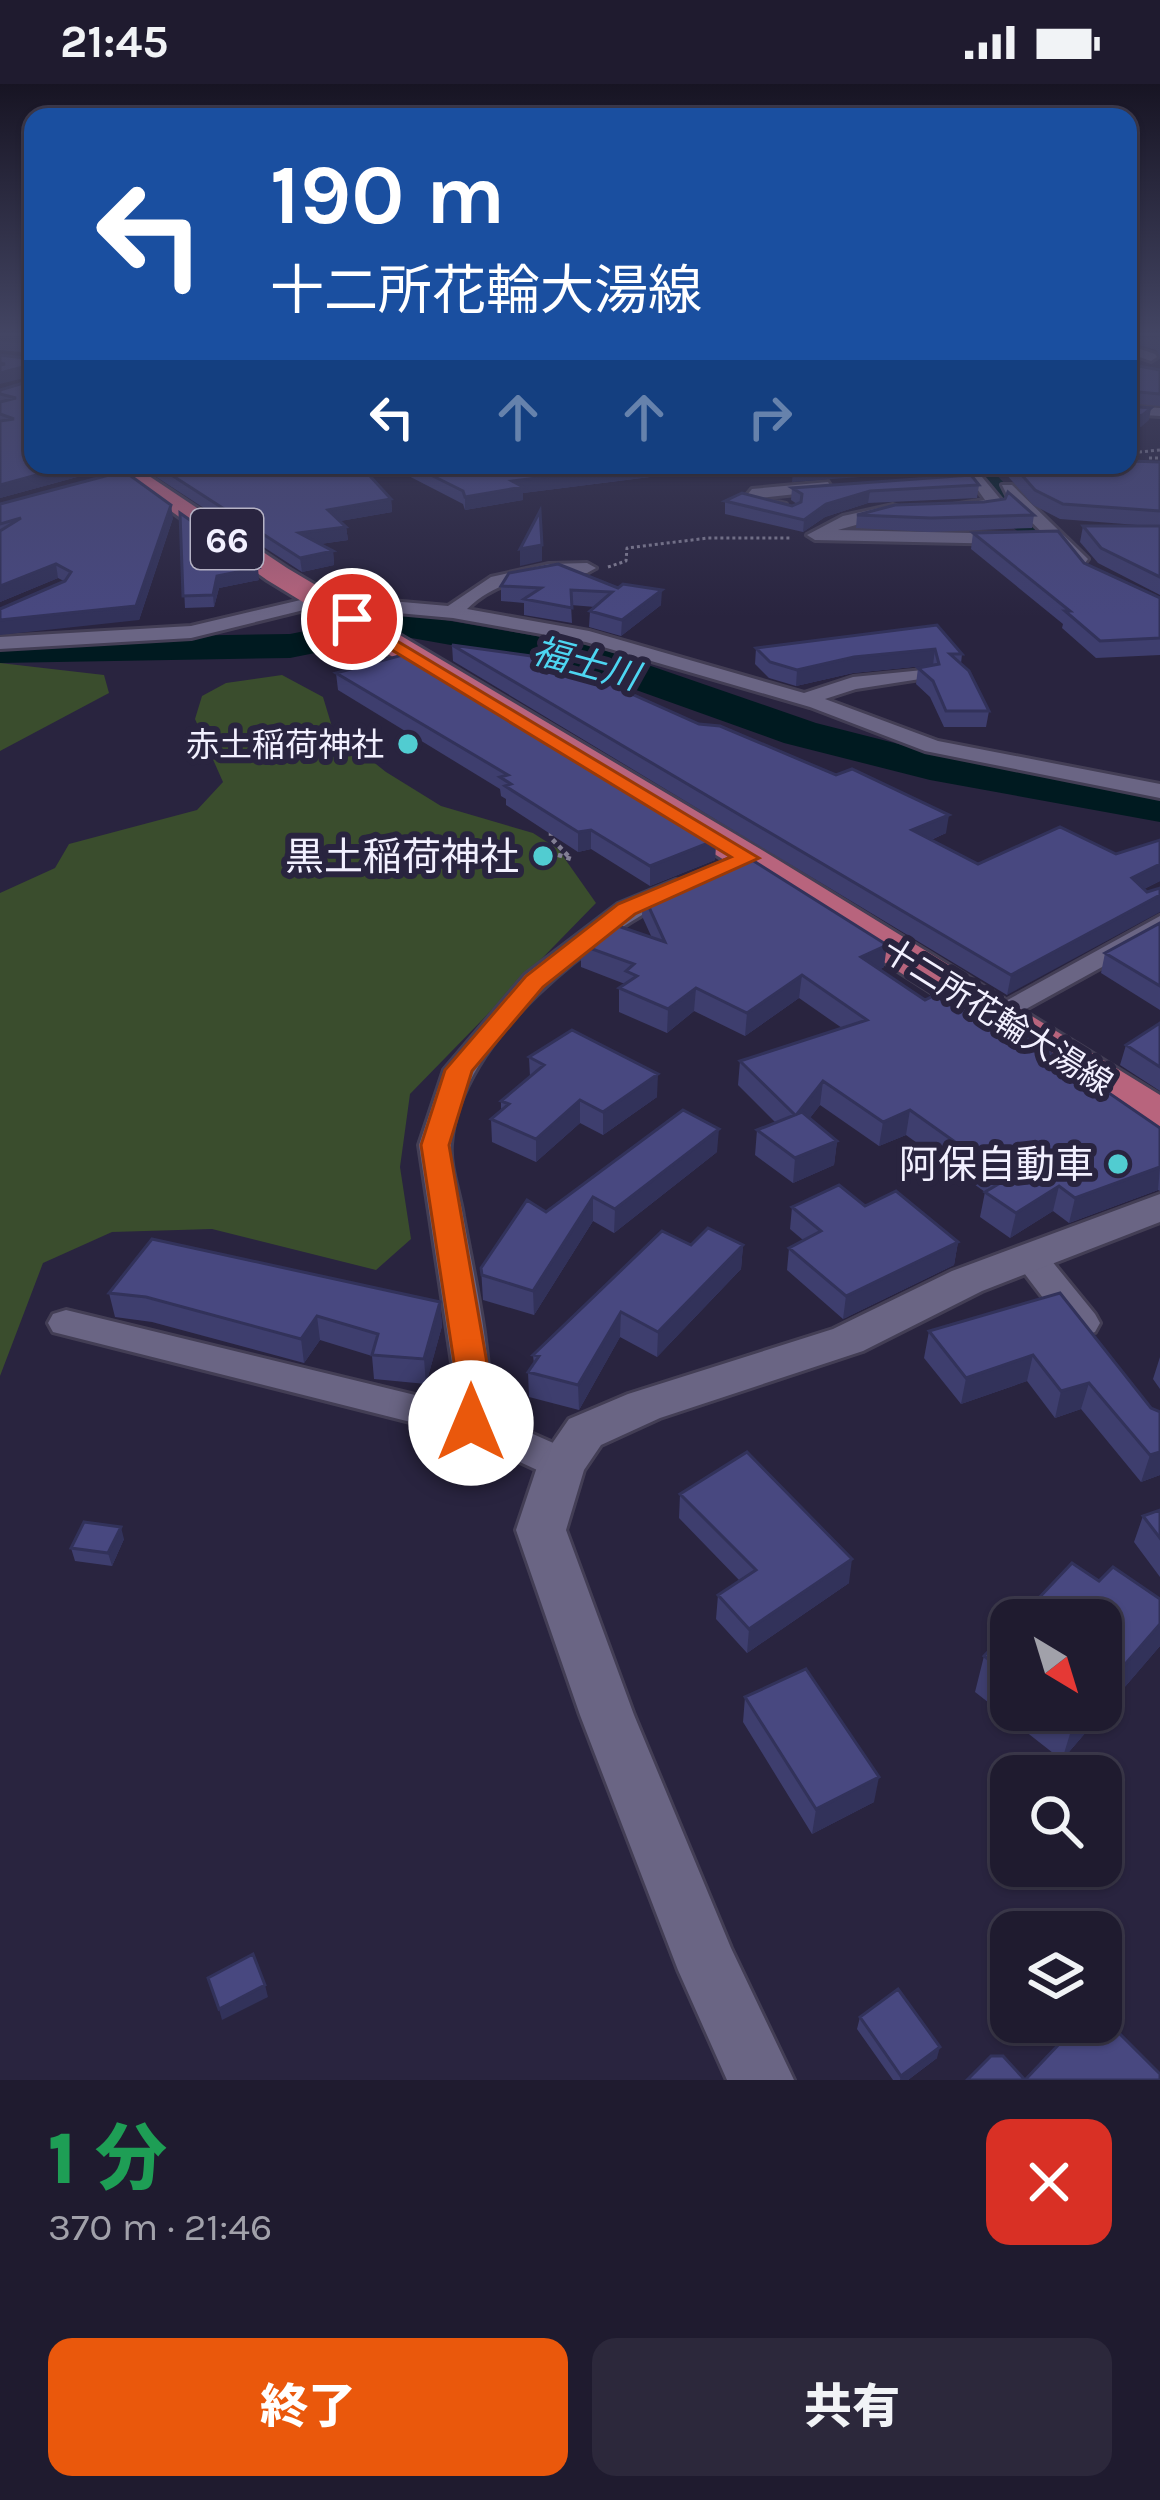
<!DOCTYPE html>
<html lang="ja">
<head>
<meta charset="utf-8">
<style>
	:root { --surface:#1f1b2f; --page:#2c283b; --text:#f1f3f6; --muted:#a1a1aa; --line:#3c394b; --accent:#ea580c }
	body { margin:0; font-family:Karla,"Noto Sans JP",sans-serif; background:var(--page); color:var(--text); height:100vh; display:flex; flex-direction:column; font-size:45px; white-space:nowrap }
	* { box-sizing:border-box; margin:0 }
	p { font-size:39px; color:var(--muted) }
	.icon { flex:none; width:66px; height:66px; fill:none; stroke:currentColor; stroke-width:2; stroke-linecap:round; stroke-linejoin:round }
	.map { position:relative; height:1996px; overflow:hidden }
	.details { display:flex; flex-direction:column; background:var(--surface); flex:1 }
	.details>* { flex:none }
	.guide { position:absolute; left:24px; top:24px; width:1113px; height:366px; border-radius:24px; box-shadow:0 3px 9px #0004,0 0 0 3px var(--line); background:#1a4fa0; color:#fff; overflow:hidden }
	.needle { width:78px; rotate:142deg }
	.controls { position:absolute; left:990px; top:1515px; display:grid; gap:24px }
	.controls a { display:grid; place-items:center; width:132px; height:132px; border-radius:24px; background:var(--surface); box-shadow:0 3px 9px #0004,0 0 0 3px var(--line); font-size:60px }
	.pin { position:absolute; display:grid; place-items:center; width:102px; height:102px; color:#fff; margin:-51px; border:6px solid #fff; border-radius:50%; box-shadow:0 3px 12px #0007 }
	.me { position:absolute; width:132px; margin:-66px; rotate:0deg; stroke-linejoin:round; filter:drop-shadow(0 0 9px #0008) }
	.turn { display:flex; align-items:center; gap:42px; height:252px; padding:0 48px; font-size:54px }
	.turn .icon { width:156px; height:156px; stroke-width:2.5 }
	.turn b { display:block; font-size:84px; line-height:102px }
	.lanes { display:flex; align-items:center; height:114px; padding:0 48px; background:#0003; justify-content:center; gap:60px; direction:ltr }
	.lanes .off { opacity:.35 }
	.round { display:grid; place-items:center; flex:none; width:126px; height:126px; border-radius:24px; background:var(--page) }
	.overview { display:flex; align-items:center; justify-content:space-between; height:204px; padding:0 48px }
	h1 { font-size:72px; font-weight:800; line-height:90px; color:#1e9e55 }
	.primary-button { display:flex; gap:24px; margin-top:auto; padding:24px 48px }
	.primary-button a { flex:1; height:138px; border-radius:24px; background:var(--accent); color:#fff; font-size:48px; font-weight:800; line-height:138px; text-align:center }
	.primary-button a+a { background:var(--page); color:var(--text) }
	.status { display:flex; justify-content:space-between; align-items:center; height:84px; padding:0 60px; background:var(--surface); direction:ltr }
	.status svg { height:33px; fill:currentColor }
	.map>svg:first-child { display:block }
</style>
</head>
<body>
<div class="status"><b>21:45</b><svg viewBox="0 0 49 12"><path d="M0 12V9h3v3zM5 12V6h3v6zM10 12V3h3v9zM15 12V0h3v12zM26 1h20v11H26zM47 4h2v5h-2z"/></svg></div>
<div class="map">
<svg width="1160" height="1996" viewBox="0 0 1160 1996">
	<rect width="100%" height="100%" fill="#29243f"/>
	<path fill="#3a4d2d" d="M0,579l104,12 5,18 -109,58z
		M282,591l41,22 10,33 53,42 55,34 92,27 25,16 38,54 -186,191 -10,73 11,72 -35,31 -164,-41 -100,3 -69,31 -43,113v-483l55,-25 14,-24 128,-34 26,-28 -28,-63 7,-23 24,-13z"/>
	<g fill="none" stroke-linecap="round" stroke-linejoin="round">
		<path fill="#001a20" fill-rule="evenodd" d="M980,382l11,3 31,33 46,34 20,28 72,40v28l-99,-52 -19,-30 -44,-34 -34,-40z
			M400,528l193,34 223,77 114,29 230,40v30l-230,-42 -146,-37 -215,-77 -169,-30 -110,22 -290,5v-24l290,-5z"/>
		<g stroke="#433e55" stroke-width="6">
			<path id="minor" d="M1128,261l27,9 2,3 -6,4 -23,-8z
				M1128,322l32,2v8l-32,-2z
				M358,381h51l-85,13 -8,-5z
				M960,381h12l30,36v6l-49,4v-6l32,-5z
				M828,398l5,8 -74,8 27,6v6l-6,2 -38,-11 10,-12z
				M1002,401h10l76,74 -3,4h-12l-63,-62z
				M893,421l6,2v6l-61,17 175,4 8,5 -8,5 -198,-4 -8,-5 36,-19z
				M549,480l38,-1 9,5 -9,5c-44,1 -87,4 -120,36l122,22 215,62 49,-16 80,-8v8l-77,12 -31,10 113,42 222,43v14l-235,-47 -115,-44 -224,-65 -133,-24 -133,-12 -129,32 -191,11v-12l191,-11 131,-31 126,11 43,-29z
				M676,796l13,8 -4,5c-89,39 -226,146 -234,251 -2,22 9,51 12,72 12,66 28,132 27,199l86,38 6,11 -6,11 -14,5 -14,-5 -86,-40 -409,-103 -5,-9 5,-9 13,-4 386,94 1,-35 -34,-224 25,-75 81,-95 93,-71z
				M1160,832v19l-152,84h-20l-4,-6z
				M1030,1161l12,4 53,65 5,9 -5,9 -13,4 -13,-4 -51,-67 -5,-8 5,-8z"/>
		</g>
		<g stroke="#433e55" stroke-width="6">
			<path id="tertiary" d="M1160,1110v28l-178,69 -119,60 -203,67 -59,27 -17,25 -18,60 68,185 97,233 63,132h-67l-49,-110 -98,-255 -64,-185 22,-66 31,-45 59,-25 205,-65 119,-58z"/>
		</g>
		<g stroke="#433e55" stroke-width="6">
			<path id="primary" d="M134,382l153,102 475,282 398,245v37l-17,-4 -409,-262 -467,-286 -142,-102v-10z"/>
		</g>
		<path stroke="#827e94" stroke-width="3" stroke-dasharray="3 3" stroke-linecap="butt" d="M1128,362l11,6 -11,1
			M1139,368l21,-2
			M1149,374h11
			M608,483l18,-6 1,-13 81,-10h83"/>
		<path stroke="#827e94" stroke-width="4.5" stroke-dasharray="4.5 4.5" stroke-linecap="butt" d="M540,768l-3,-4 34,11 -20,-21v-12"/>
		<use href="#minor" fill="#6a6584" fill-rule="evenodd"/>
		<use href="#tertiary" fill="#6a6584" fill-rule="evenodd"/>
		<use href="#primary" fill="#b8647d" fill-rule="evenodd"/>
	</g>
	<path fill="#3e3e6e" d="M0,254h33v15l-33,-3z
		M1128,254h32v19l-4,-7 -28,-8z
		M1128,280l32,6v36l-32,-3z
		M33,296v85h88l-121,33v-108z
		M1160,378v133l-62,-32 -18,-21 3,-16h67l-90,-7 -27,-14 -28,-32 1,-8h122z
		M138,381h117l30,10 106,24 1,13 -52,9 6,6 2,13 -28,4 13,7 1,14 -32,7z
		M399,381h346l-222,28v7l-58,10 -2,-6 -64,-33z
		M979,401l-2,13 -109,5 -43,14 -22,15 -78,-18v-13l67,5 5,-2 -6,-4 1,-12z
		M0,420l173,14 -34,102 -81,-42 -58,24z
		M180,429l79,67 -40,8 -5,19 -29,1z
		M857,431h177l-2,13 -103,4 -73,-4z
		M973,449l111,30 76,35v57l-64,3 -34,-30 1,-4 -92,-75z
		M558,480l103,41 -40,31 -32,-9 1,-16 5,-4 -24,-2 1,18 -48,-8v-12l-23,-2v-15z
		M937,541l25,29 -1,10 28,47 -3,16h-42l-14,-30 -14,-13 2,-16 15,-3 -80,8 -57,13 -27,-8 -14,-14 1,-16z
		M452,561l494,188 -15,7 47,24 182,17 -16,8 -137,106 -554,-334z
		M336,589l380,167 -1,20 -65,26 -59,-37 -13,3 -72,-47v-6l-5,-3 -1,-7 -162,-99z
		M643,810l241,73 -5,3 46,30 235,128v63l-2,-1 -89,33 -16,-12 -43,27 -30,-21 5,-25 -79,-57 -27,11 -59,-41 -11,14 28,22 -3,24 -41,18 -38,-28 2,-25 19,-7 -38,-38 2,-24 102,-33 -43,-30 -54,38 -51,-25 -27,22 -48,-21v-24l6,-4 -44,-17v-22l71,-7 -10,-22z
		M1160,839v87l-59,-37 4,-20z
		M1160,939v68l-40,-26 6,-20z
		M529,973l128,40 -54,38 -23,-12 -44,39 -44,-20 -1,-23 10,-8v-10l29,-24z
		M717,1068l-103,81 -21,-12 -59,94 -51,-15 -2,-32 65,-56z
		M865,1122l93,36 -4,23 -111,54 -56,-49 2,-22 14,-8 -13,-11 2,-22z
		M691,1161h52l-2,24 -84,88 -37,-20 -41,73 -50,-13 -1,-25 6,-8 -1,-9z
		M109,1209l331,9 2,24 -16,58 -52,-5 -2,-23 -52,-16 -16,23 -152,-41 -37,-5z
		M1060,1209l91,115 9,4v63l-19,7 -60,-73 -26,9 -28,-37 -66,23 -37,-46 5,-27z
		M1160,1273v32l-7,-10z
		M680,1410l169,89 -102,70 -31,-34 2,-24 22,-14 -61,-63z
		M1160,1426v67l-26,-35 9,-26z
		M124,1455l-12,27 -37,-5 -4,-13z
		M1099,1497l61,18v47l-98,114 -87,-68 9,-36 27,-29v83h90z
		M745,1613l129,105 -62,32 -69,-112z
		M860,1933l77,41 -29,22h-15l-36,-51z"/>
	<path fill="#32325a" d="M30,281l2,11 -32,8v-11z
		M1151,324l-2,12 -8,7 -13,2v-11z
		M73,381h48l-121,33v-13z
		M286,381h54l-54,3z
		M644,381h101l-222,28v7l-58,10v-13l47,-16z
		M851,381h108l-2,5 -165,12 1,-13z
		M870,407l-2,12 -43,14 -22,15 1,-12 22,-16z
		M391,415l1,13 -63,11 -1,-13z
		M171,421l2,13 -34,102 -139,15v-15l136,-14z
		M346,443l2,13 -48,7 -1,-14z
		M542,461v16l-22,5v-17z
		M333,467l1,14 -32,7 -2,-14z
		M56,480l2,14 -58,24v-16z
		M258,484l1,12 -40,8 -5,19 -1,-12 4,-19z
		M662,506l-1,15 -40,31 1,-16z
		M935,565l-2,16 -80,8 -57,13 1,-16 57,-13z
		M949,731l-3,18 -36,16 2,-19z
		M591,746v19l-13,3v-20z
		M716,756l-1,20 -65,26v-20z
		M1160,780v17l-32,16 4,-19z
		M1160,811v17l-153,83 4,-20z
		M887,861l-3,22 -26,13 3,-23z
		M802,891l-3,23 -54,38 2,-23z
		M696,904l-2,23 -27,22 1,-24z
		M658,990l-1,23 -54,38v-23z
		M823,997l-3,24 -26,34 3,-25z
		M580,1016v23l-44,39v-23z
		M910,1026l-4,25 -27,11 4,-24z
		M719,1045l-2,23 -103,81 1,-24z
		M837,1057l-3,24 -41,18 2,-25z
		M1160,1083l-2,23 -89,33 6,-25z
		M1059,1102l-6,25 -43,27 6,-25z
		M593,1113v24l-59,94 -1,-24z
		M958,1158l-4,23 -111,54 3,-23z
		M743,1161l-2,24 -84,88 1,-25z
		M440,1218l2,24 -16,58 -2,-25z
		M621,1228l-1,25 -41,73 -1,-25z
		M317,1232l3,24 -16,23 -3,-24z
		M1033,1271l-6,26 -66,23 5,-26z
		M1089,1299l-8,26 -26,9 6,-27z
		M1160,1368v23l-19,7 9,-27z
		M121,1443l3,12 -12,27 -4,-13z
		M852,1475l-3,24 -102,70 2,-24z
		M1160,1540v22l-98,114 11,-36 12,-14h16v-18z
		M879,1693l-5,25 -62,32 4,-25z
		M265,1901l3,12 -46,23 -3,-11z
		M940,1963l-3,11 -29,22h-8l1,-4z"/>
	<path fill="#484880" stroke="#32325a" stroke-width="3" d="M0,254h33v14l-1,-9 -32,-3z
		M0,271l33,4v16l-3,-10 -30,8v-8l5,-1 -5,-1z
		M1128,280l32,6v24l-32,-3z
		M33,296v85h40l-73,20v-64l14,-2 -14,-5v-12l16,-4 -16,-4v-4z
		M1128,322l23,2 -8,7 -15,3z
		M1128,377l32,1v49l-97,-7 -28,-14 -22,-25h115z
		M156,381h99l30,10 75,-10 31,34 -63,11 18,17 -47,6 34,18 -33,7z
		M411,381h233l-132,16 11,6 -58,10 -2,-6z
		M802,381h49l-58,4z
		M124,387l47,34 -35,101 -136,14v-11l65,-28 6,-9 -15,-8 -56,22v-55l21,-13 -21,6v-20z
		M971,391l8,10 -109,6 -44,13 -22,16 -79,-19 17,-8 50,13 9,-4 1,-8 -10,-6z
		M1008,408l26,23 -103,3 -74,-3 38,-10 89,-3 21,-3z
		M540,427l2,34 -22,4z
		M180,429l78,55 -41,8 -4,19 -30,1z
		M1083,442h77v51l-59,-29z
		M1058,447l26,32 76,35v40l-60,3 -35,-30h5l-97,-78z
		M558,480l60,24 5,-4 39,6 -40,30 -32,-9 22,-19 -41,-2 1,18 -48,-9 17,-11 -40,-2 8,-13z
		M937,541l25,29h-12l19,17 20,40h-43l-13,-30 -15,-13 21,-4 -4,-15 -81,8 -57,13 -27,-8 -14,-14z
		M452,561l101,14 146,65 21,2 116,49 16,-6 97,46 -37,15 66,34 82,-37 56,27 44,-14v24l-28,14 15,14 13,-4v7l-149,80z
		M406,570l310,186 -66,26 -59,-36 -13,2 -73,-46 6,-2 -11,-7 8,-2 -172,-102z
		M741,769l146,92 -26,12 64,43 28,-14 207,142v39l-85,31 -16,-12 -43,27 -31,-21 22,-13 -97,-69 -27,12 -60,-41 -26,33 5,-2 35,29 -42,17 -38,-28 38,-15 -55,-54 127,-41 -65,-45 -55,38 -51,-25 -28,21 -49,-21 18,-12 -11,-5 8,-7 -53,-19 28,-22 56,19 -22,-48z
		M1160,839v63l-55,-33z
		M1160,939v44l-34,-22z
		M572,946l86,44 -55,38 -23,-12 -44,39 -45,-20 18,-15 -8,-3 43,-36 -15,-8z
		M683,1026l36,19 -104,80 -22,-12 -60,94 -51,-16 -1,-7 46,-68 19,12z
		M839,1101l26,21 31,-15 62,51 -112,54 -57,-48 32,-17 -29,-24z
		M708,1144l35,17 -85,87 -37,-20 -43,73 -50,-13 11,-16 -6,-1 129,-124 29,14z
		M152,1155l288,63 -16,57 -52,-4 6,-21 -61,-18 -16,23 -155,-42 -37,-4z
		M1060,1209l91,115 9,4v40l-10,3 -61,-72 -28,8 -28,-36 -67,23 -37,-47z
		M747,1368l105,107 -103,70 -31,-34 38,-25 -76,-76z
		M1160,1426v28l-17,-22z
		M84,1438l37,5 -13,26 -37,-5z
		M1072,1479l27,18 14,-14 47,32v25l-59,68v-72h-83z
		M1011,1543v49l-27,-20z
		M806,1585l73,108 -63,32 -71,-112z
		M1055,1626h30l-12,14z
		M253,1870l12,31 -46,24 -11,-31z
		M898,1905l42,58 -39,29 -41,-59z
		M1101,1931l59,59v6h-135l55,-58h21z
		M991,1972h12l22,24h-58z"/>
	<linearGradient id="sky" x2="0" y2="1"><stop stop-color="#171423"/><stop offset="0.47" stop-color="#434563"/><stop offset="1" stop-color="#434563" stop-opacity="0"/></linearGradient>
	<rect width="1160" height="533" fill="url(#sky)"/>
	<path fill="#ea580c" stroke="#983908" stroke-width="3" d="M352,530l407,244 -124,56 -92,73 -71,84 -23,74 39,224v54l-5,10h-24l-5,-10 1,-54 -34,-224 24,-75 81,-94 92,-72 113,-47 -385,-235z"/>
	<g fill="#51ccd1" stroke="#29243f" stroke-width="4.5">
		<circle cx="408" cy="660" r="12"/>
		<circle cx="543" cy="772" r="12"/>
		<circle cx="1118" cy="1080" r="12"/>
	</g>
	<g text-anchor="middle" stroke-width="12" stroke-linejoin="round" paint-order="stroke">
		<g font-size="33" fill="#f2f0ff" stroke="#29243f" text-anchor="end">
			<text x="384" y="672">赤土稲荷神社</text>
		</g>
		<g font-size="33" fill="#f2f0ff" stroke="#29243f">
			<text transform="translate(998 932) rotate(32)" y="12">十二所花輪大湯線</text>
		</g>
		<rect fill="#29243f" stroke="#b6b3c5" stroke-width="3" x="191" y="425" width="72" height="60" rx="9"/>
		<g font-size="36" font-weight="bold" fill="#f2f0ff">
			<text x="227" y="468">66</text>
		</g>
		<g font-size="36" font-style="italic" fill="#4dd6f2" stroke="#29243f">
			<text transform="translate(586 579) rotate(15)" y="13">福士川</text>
		</g>
		<g font-size="39" fill="#f2f0ff" stroke="#29243f" text-anchor="end">
			<text x="519" y="786">黒土稲荷神社</text>
			<text x="1094" y="1094">阿保自動車</text>
		</g>
	</g>
</svg>
<div class="controls">
<a><svg class="needle" viewBox="-14 -14 28 28"><path d="M0-13l5 13h-10z" fill="#e53935"/><path d="M0 13l5-13h-10z" fill="#a1a1aa"/></svg></a>
<a><svg class="icon" aria-label="search" viewBox="0 0 24 24"><circle cx="10" cy="10" r="6"/><path d="M15 15l6 6"/></svg></a>
<a><svg class="icon" aria-label="layers" viewBox="0 0 24 24"><path d="M12 4l9 5-9 5-9-5zM3 14l9 5 9-5"/></svg></a>
</div>
<div class="pin" style="left:352px;top:535px;background:#d93025"><svg class="icon" aria-label="arrive" viewBox="0 0 24 24"><path d="M6 21V4h12l-3 4 3 4H6"/></svg></div>
<svg class="me" style="left:471px;top:1339px" viewBox="-20 -20 40 40"><circle r="19" fill="#fff"/><path d="M0-13L10 11 0 6-10 11z" fill="#ea580c"/></svg>
<div class="guide">
<div class="turn"><svg class="icon" aria-label="left" viewBox="0 0 24 24"><path d="M17 20v-9H6M10 6l-5 5 5 5"/></svg><div><b>190 m</b>十二所花輪大湯線</div></div>
<div class="lanes"><svg class="icon" aria-label="left" viewBox="0 0 24 24"><path d="M17 20v-9H6M10 6l-5 5 5 5"/></svg><svg class="icon off" aria-label="ahead" viewBox="0 0 24 24"><path d="M12 20V5M6 11l6-6 6 6"/></svg><svg class="icon off" aria-label="ahead" viewBox="0 0 24 24"><path d="M12 20V5M6 11l6-6 6 6"/></svg><svg class="icon off" aria-label="right" viewBox="0 0 24 24"><path d="M7 20v-9h11M14 6l5 5-5 5"/></svg></div>
</div>
</div>
<section class="details">
<div class="overview"><div><h1>1 分</h1><p>370 m · 21:46</p></div><a class="round" style="background:#d93025;color:#fff"><svg class="icon" aria-label="close" viewBox="0 0 24 24"><path d="M6 6l12 12M18 6L6 18"/></svg></a></div>
<div class="primary-button"><a>終了</a><a>共有</a></div>
</section>
</body>
</html>
